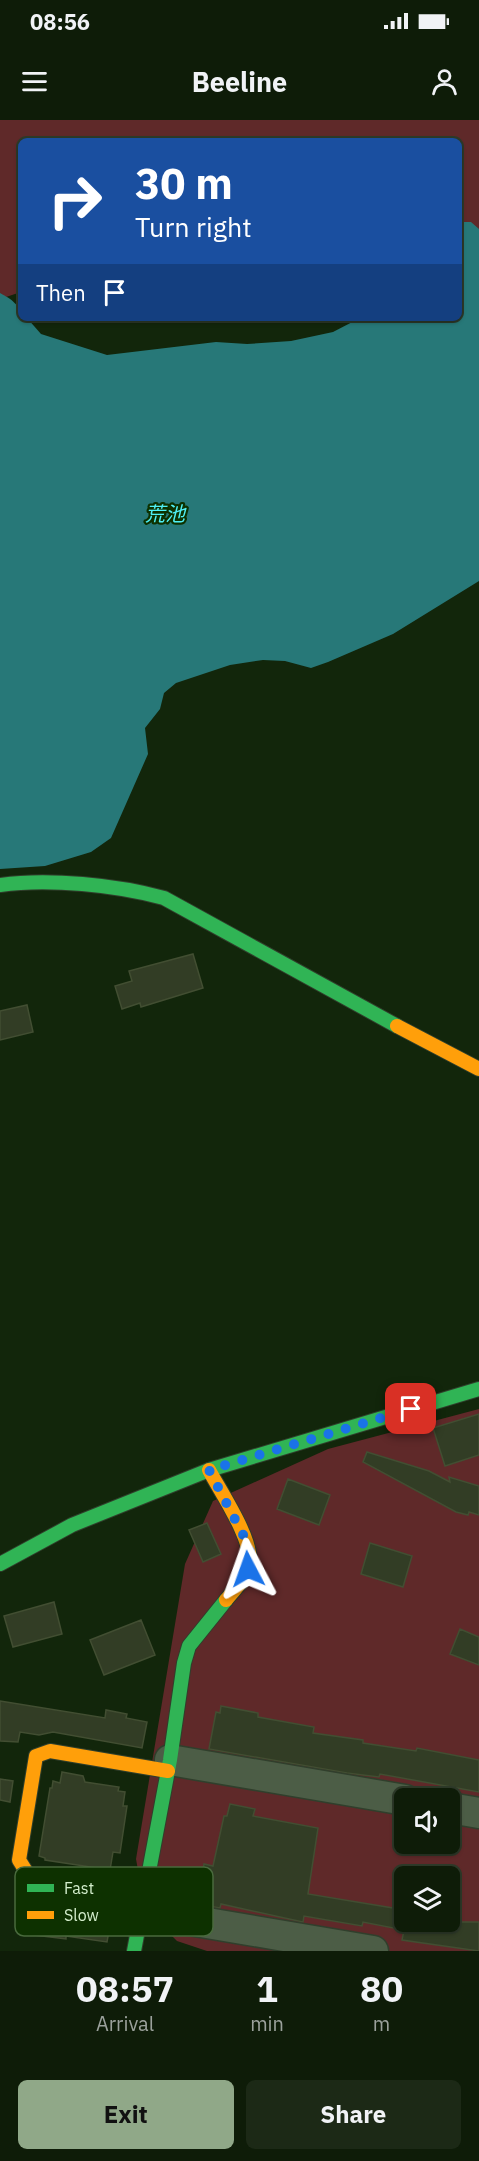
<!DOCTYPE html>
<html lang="en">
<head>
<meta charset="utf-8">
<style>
	:root { --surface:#0e1c08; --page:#1c2916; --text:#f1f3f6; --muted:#9ba19c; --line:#2e3a29; --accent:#90a888 }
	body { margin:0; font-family:"IBM Plex Sans","Noto Sans JP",sans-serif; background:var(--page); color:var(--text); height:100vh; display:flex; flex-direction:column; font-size:22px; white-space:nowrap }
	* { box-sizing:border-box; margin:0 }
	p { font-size:20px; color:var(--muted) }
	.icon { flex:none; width:33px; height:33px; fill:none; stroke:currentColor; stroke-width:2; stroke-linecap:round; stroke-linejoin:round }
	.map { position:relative; height:1831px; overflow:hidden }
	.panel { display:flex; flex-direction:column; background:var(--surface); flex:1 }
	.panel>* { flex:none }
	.top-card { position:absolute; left:18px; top:18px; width:444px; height:183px; border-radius:9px; box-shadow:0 2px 4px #0004,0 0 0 2px var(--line); background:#1a4fa0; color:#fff; overflow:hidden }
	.controls { position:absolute; left:394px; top:1668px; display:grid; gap:12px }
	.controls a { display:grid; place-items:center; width:66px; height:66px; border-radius:9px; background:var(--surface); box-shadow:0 2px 4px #0004,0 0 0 2px var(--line); font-size:30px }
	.pin { position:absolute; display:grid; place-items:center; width:51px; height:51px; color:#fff; margin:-26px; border-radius:12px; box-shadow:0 3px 9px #0006 }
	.me { position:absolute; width:66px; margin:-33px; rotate:356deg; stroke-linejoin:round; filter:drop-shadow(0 0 4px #0008) }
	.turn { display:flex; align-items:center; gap:21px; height:126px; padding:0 18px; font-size:27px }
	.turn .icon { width:78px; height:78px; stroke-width:2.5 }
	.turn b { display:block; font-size:42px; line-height:51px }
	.then { display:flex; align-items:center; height:57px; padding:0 18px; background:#0003; gap:12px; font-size:22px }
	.eta { display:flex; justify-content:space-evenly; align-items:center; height:102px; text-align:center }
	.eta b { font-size:36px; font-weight:800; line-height:42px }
	.cta { display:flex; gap:12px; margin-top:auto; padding:12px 18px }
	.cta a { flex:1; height:69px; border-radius:9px; background:var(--accent); color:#111; font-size:24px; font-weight:800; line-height:69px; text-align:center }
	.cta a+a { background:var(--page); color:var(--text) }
	.status { display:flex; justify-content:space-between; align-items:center; height:42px; padding:0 30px; background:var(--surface); direction:ltr }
	.status svg { height:16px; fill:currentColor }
	header { display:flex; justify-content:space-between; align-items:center; height:78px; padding:0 18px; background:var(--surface); font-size:27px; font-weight:800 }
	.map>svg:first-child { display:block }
</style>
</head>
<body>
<div class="status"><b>08:56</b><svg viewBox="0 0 49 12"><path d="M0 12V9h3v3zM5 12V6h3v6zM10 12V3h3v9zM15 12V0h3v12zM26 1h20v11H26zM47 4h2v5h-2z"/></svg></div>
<header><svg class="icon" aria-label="menu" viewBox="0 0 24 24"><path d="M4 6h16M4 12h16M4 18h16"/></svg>Beeline<svg class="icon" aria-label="person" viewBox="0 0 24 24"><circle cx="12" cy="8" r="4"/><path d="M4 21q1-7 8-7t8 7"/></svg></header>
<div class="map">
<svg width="479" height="1831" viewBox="0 0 479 1831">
	<rect width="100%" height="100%" fill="#12260b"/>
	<path fill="#5f2929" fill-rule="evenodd" d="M0,0h479v126l-20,1v-106h-438v151l-21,7z
		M479,1289v542h-272l-30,-10 -32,-32 -9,-50 49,-295 28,-63 115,-52zM405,1678h45v46h-45zM405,1756h45v46h-45z"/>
	<path fill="#277878" d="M459,102h12l8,7v352l-86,53 -65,28 -17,6 -26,-7 -22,-1 -33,5 -54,18 -12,10 -4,16 -15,19 3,26 -37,84 -20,14 -46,14 -45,3v-576c11,6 21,12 21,25h6l14,16 66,21 109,-13 31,2 44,-3 42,-9 27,-14h99z"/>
	<path fill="#323d25" stroke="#424e32" stroke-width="1.5" d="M193,834l10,34 -62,19 -1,-4 -18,6 -7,-23 17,-5 -3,-10z
		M27,885l6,27 -33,8v-29z
		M479,1294v41l-34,11 -12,-38z
		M367,1332l62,19 21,11 -1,-5 30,9v29l-10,-3 -1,3 -12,-3 -93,-50z
		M288,1359l42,16 -11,30 -42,-16z
		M207,1403l14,31 -18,8 -14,-32z
		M370,1423l42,13 -9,31 -42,-13z
		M54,1482l8,32 -49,13 -9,-31z
		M141,1500l14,35 -51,20 -14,-35z
		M460,1509l19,8v28l-29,-11z
		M0,1581l105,17 1,-8 21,4 -1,4 21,4 -5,26 -89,-16 -14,3 -19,-3 -2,10 -18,-1z
		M221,1586l37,7v4l56,10 -1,6 50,7v3l53,8 1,-3 62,12v32l-99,-18 -1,3 -32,-4 -138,-24 7,-37 4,1z
		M62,1652l21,4 2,6 34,5 -1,4 7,1 -2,14h4l-7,47 -7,-1 -3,18 -65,-10v-2l-6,-2 11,-68h2l1,-7 7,2z
		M0,1659l13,2 -3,21 -10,-2z
		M230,1684l25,5 -2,7 65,12 -10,66 97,16v15l1,-3h73v29l-77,-11 2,-10 -41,-8 -1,4 -58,-10 -1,6 -82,-18 -1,4 -23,-4 7,-40 9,2 11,-50h3z
		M33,1776l80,13 -6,33 -41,-6v3l-48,-6 4,-29 10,1z"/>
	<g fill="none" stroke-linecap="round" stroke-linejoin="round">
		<g stroke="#303f2c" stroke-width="33">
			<path id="street" d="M170,1640l235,40
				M450,1688l29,5
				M142,1792l231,39"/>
		</g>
		<g stroke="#303f2c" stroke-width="16">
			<path id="fast" d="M0,765c48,-7 117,0 164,13l233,128
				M0,1444l72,-39 137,-55 270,-81
				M134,1831l36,-191 14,-97 5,-17 37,-46"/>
		</g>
		<g stroke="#303f2c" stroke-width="16">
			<path id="slow" d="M397,906l82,43
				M209,1350c11,21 46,72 40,95 -3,14 -14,24 -23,35
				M145,1775l-116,-19 -10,-16 17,-104 14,-5 118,20"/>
		</g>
		<use href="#street" stroke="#4c5d46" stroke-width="30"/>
		<use href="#fast" stroke="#30b455" stroke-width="14"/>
		<use href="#slow" stroke="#ff9f0a" stroke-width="14"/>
	</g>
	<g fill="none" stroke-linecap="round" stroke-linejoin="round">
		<path stroke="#1a73e8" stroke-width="10" stroke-dasharray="0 18" d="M248,1449l2,-21 -41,-78 202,-61"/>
	</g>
	<g text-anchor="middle" stroke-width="4.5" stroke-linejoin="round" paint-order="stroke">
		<g font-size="20" font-style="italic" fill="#50f0f6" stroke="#0d3100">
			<text x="165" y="401">荒池</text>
		</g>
	</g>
	<rect x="15" y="1747" width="198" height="69" rx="9" fill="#0d3100" stroke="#496a3d" stroke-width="1.5"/>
	<rect x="27" y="1764" width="27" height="8" fill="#30b455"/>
	<rect x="27" y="1791" width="27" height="8" fill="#ff9f0a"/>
	<g font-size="16" fill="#d4eecc">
		<text x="64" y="1774">Fast</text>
		<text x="64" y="1801">Slow</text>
	</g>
</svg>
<div class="controls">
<a><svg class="icon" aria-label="sound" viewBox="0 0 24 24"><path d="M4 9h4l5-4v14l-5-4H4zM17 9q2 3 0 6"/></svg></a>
<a><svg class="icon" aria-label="layers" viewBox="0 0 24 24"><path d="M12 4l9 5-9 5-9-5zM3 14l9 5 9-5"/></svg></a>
</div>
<div class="pin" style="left:411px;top:1289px;background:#d93025"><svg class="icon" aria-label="arrive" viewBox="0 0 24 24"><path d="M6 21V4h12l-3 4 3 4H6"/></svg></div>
<svg class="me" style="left:248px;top:1449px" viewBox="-20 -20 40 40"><path d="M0-17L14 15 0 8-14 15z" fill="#1a73e8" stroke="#fff" stroke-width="4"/></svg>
<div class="top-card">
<div class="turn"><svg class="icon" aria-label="right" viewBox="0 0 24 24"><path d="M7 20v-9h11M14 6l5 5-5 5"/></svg><div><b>30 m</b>Turn right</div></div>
<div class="then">Then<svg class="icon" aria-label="arrive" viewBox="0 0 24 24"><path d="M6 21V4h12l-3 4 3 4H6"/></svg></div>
</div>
</div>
<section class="panel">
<div class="eta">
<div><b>08:57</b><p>Arrival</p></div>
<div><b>1</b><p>min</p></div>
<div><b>80</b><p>m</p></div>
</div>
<div class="cta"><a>Exit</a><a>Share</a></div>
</section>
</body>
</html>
